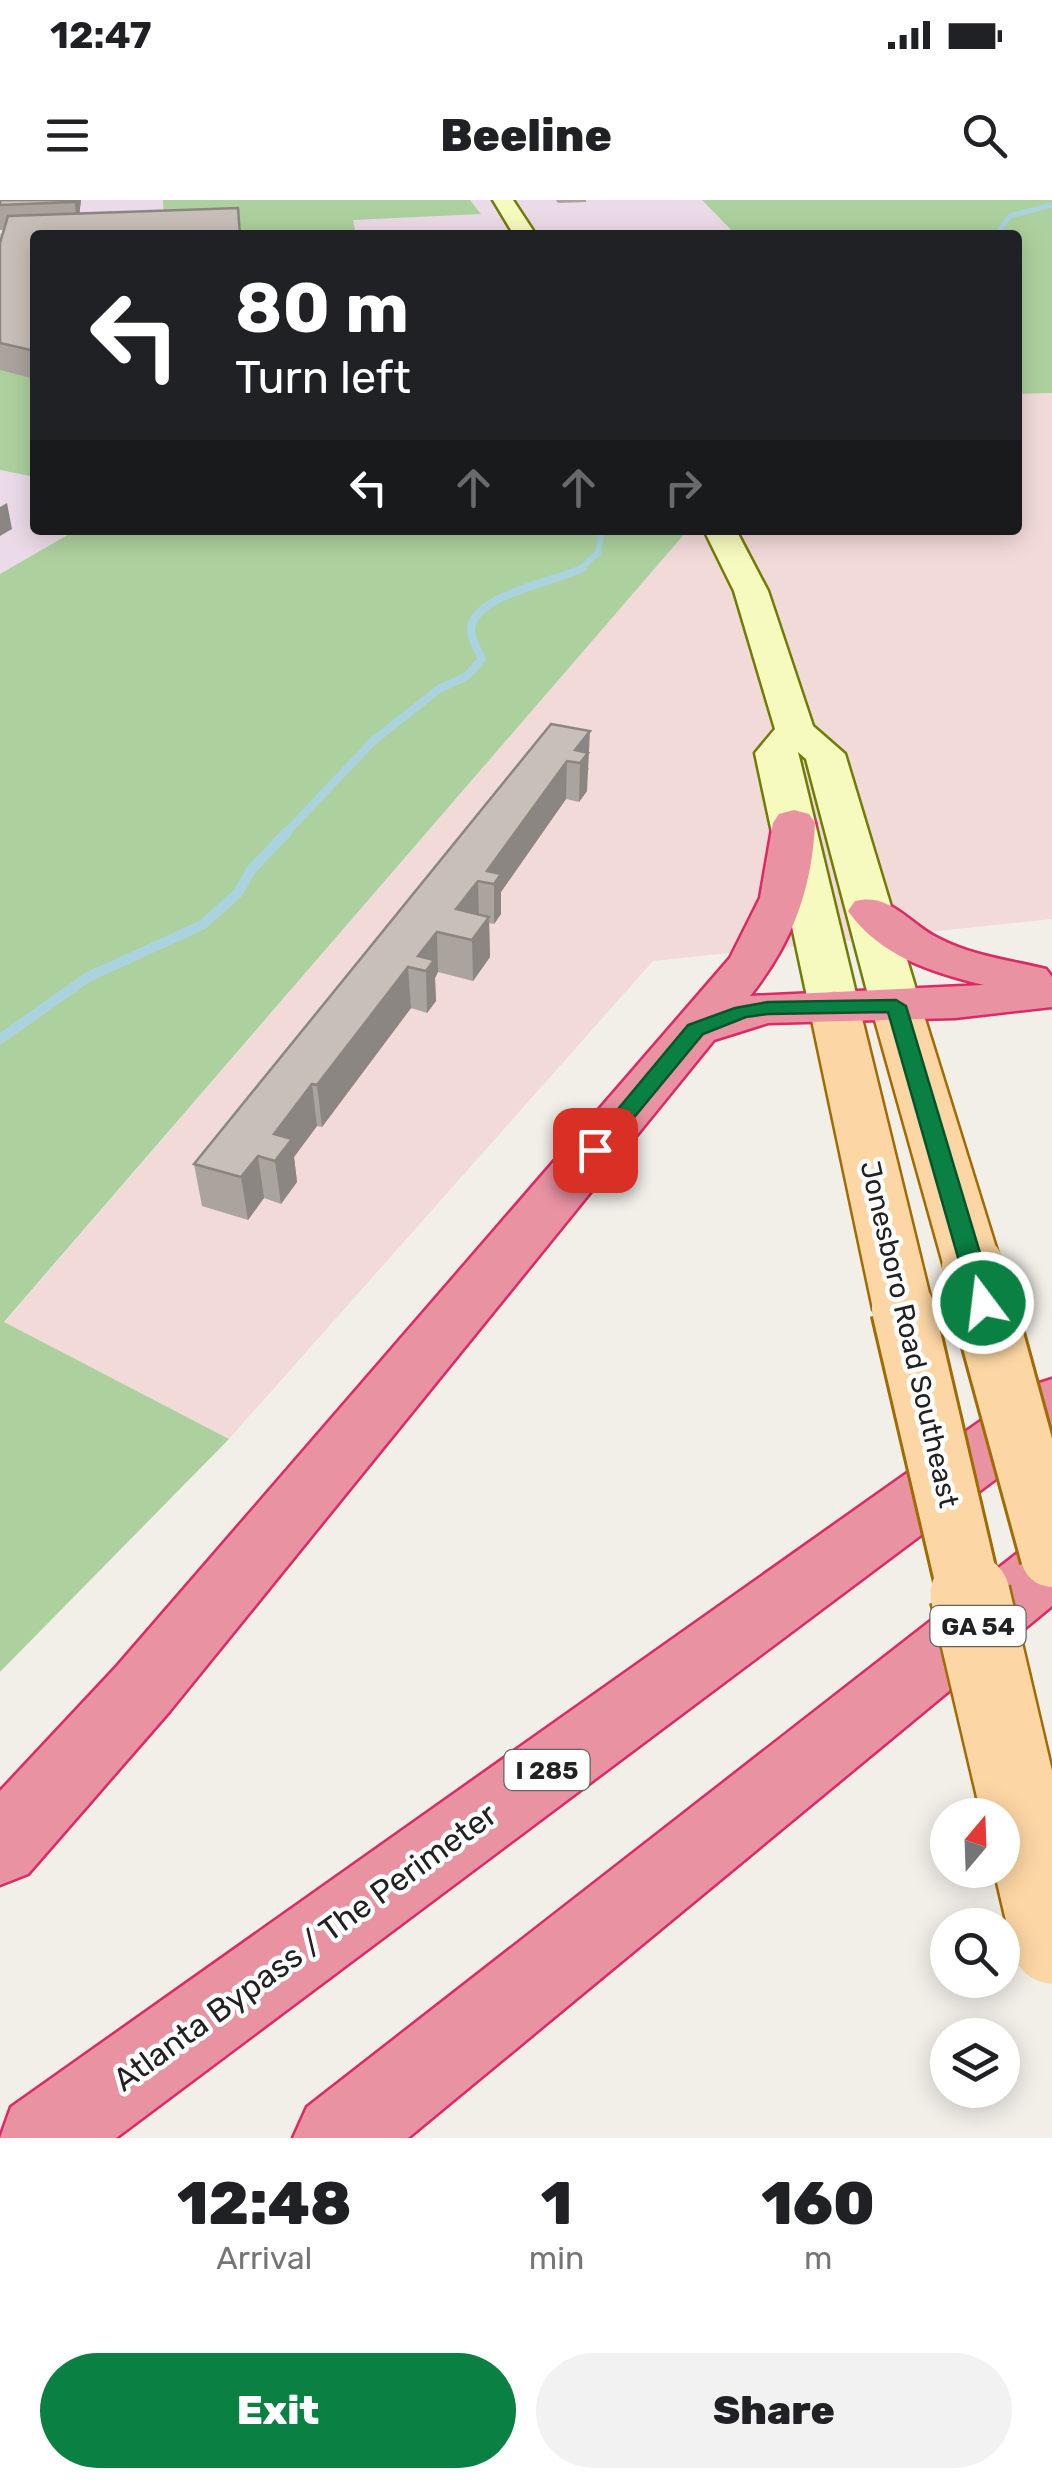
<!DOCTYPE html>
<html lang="en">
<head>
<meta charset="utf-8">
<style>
	:root { --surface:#fff; --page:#f2f2f2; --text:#202124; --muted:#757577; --accent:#0b8043 }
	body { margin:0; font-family:Rubik,sans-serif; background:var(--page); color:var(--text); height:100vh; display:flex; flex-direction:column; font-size:38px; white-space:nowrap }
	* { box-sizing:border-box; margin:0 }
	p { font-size:32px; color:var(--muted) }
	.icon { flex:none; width:55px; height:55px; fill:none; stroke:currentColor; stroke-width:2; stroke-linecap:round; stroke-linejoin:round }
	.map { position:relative; height:1938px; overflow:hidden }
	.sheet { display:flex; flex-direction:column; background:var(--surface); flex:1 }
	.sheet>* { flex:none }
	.top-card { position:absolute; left:30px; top:30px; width:992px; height:305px; border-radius:10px; box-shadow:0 5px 25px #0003; background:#202124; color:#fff; overflow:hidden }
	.needle { width:65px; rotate:19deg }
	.buttons { position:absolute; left:930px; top:1598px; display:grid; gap:20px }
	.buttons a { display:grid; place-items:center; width:90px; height:90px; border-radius:50%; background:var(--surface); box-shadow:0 5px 25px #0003; font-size:50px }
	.pin { position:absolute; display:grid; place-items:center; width:85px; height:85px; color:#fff; margin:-42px; border-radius:20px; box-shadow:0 5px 15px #0006 }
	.me { position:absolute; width:110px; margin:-55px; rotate:345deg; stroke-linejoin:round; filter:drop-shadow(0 0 8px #0008) }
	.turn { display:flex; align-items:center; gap:35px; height:210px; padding:0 40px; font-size:45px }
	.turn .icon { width:130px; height:130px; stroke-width:2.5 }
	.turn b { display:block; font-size:70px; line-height:85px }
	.lanes { display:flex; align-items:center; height:95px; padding:0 40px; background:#0003; justify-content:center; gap:50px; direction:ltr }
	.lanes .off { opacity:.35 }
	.eta { display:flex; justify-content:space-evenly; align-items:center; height:170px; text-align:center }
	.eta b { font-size:60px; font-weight:800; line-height:70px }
	.primary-button { display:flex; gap:20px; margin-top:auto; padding:20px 40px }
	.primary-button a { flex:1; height:115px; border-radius:60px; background:var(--accent); color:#fff; font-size:40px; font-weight:800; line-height:115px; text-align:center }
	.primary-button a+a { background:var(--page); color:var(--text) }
	.status { display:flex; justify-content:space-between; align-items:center; height:70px; padding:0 50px; background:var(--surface); direction:ltr }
	.status svg { height:28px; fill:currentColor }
	header { display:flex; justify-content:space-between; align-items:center; height:130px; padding:0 40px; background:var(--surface); font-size:45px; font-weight:800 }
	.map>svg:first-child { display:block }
</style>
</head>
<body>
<div class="status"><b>12:47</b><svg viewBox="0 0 49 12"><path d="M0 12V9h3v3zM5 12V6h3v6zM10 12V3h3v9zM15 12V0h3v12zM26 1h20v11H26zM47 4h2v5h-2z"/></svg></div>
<header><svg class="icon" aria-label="menu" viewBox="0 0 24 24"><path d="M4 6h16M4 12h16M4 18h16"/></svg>Beeline<svg class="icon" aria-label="search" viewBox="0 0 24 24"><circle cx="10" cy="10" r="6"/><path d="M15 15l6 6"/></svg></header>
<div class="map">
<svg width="1052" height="1938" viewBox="0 0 1052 1938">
	<rect width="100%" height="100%" fill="#f2efe9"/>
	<path fill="#f2dad9" d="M1052,193v526l-399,42 -424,478 -225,-116 684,-793h330v-136z"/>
	<path fill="#ebdbe8" d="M0,0h707l34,35h-706v295h41l-76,44z"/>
	<path fill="#add19e" d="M163,0h307l11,14 -128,6 3,15h-321v242l-35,-7v-236l164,-8z
		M702,0h350v193l-34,1v-159h-282z
		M76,330h612l-684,792 225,117 -229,233v-1098z"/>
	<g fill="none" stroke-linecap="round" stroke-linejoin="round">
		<path stroke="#aad3df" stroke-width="5" d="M996,35l14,-19 42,-11"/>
		<path stroke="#aad3df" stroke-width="6" d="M578,371l20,-18 4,-23"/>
		<path stroke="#aad3df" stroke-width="8" d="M285,634l88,-93 66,-52 28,-13 15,-17c-4,-9 -11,-20 -11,-29 1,-35 84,-48 112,-62"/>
		<path stroke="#aad3df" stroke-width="10" d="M0,839l88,-62 114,-52 36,-32 13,-23 36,-38"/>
		<g stroke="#707d05" stroke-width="5">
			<path id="secondary" d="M493,0h20l23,35h-22z
				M704,330h32l32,61 45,135 32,28 76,252 -8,10 -17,5 -17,-5 -8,-10 -65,-247 -8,-7 61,254 -8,10 -17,5 -17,-5 -8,-10 -54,-253 20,-24 -41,-138z"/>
		</g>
		<g stroke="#a06b00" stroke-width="5">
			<path id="primary" d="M834,791l17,5 8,10 74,303 -9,15 -21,7 -21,-7 -9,-15 -64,-303 8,-10z
				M896,791l17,5 8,10 81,261 -8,15 -21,6 -21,-6 -8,-15 -73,-261 8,-10z"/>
		</g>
		<g stroke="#dc2a67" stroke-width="5">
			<path id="highway" d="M794,610l15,4 6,9c-3,67 -23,120 -65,173l234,-11c-50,-12 -105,-29 -136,-74l7,-10c35,-9 53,22 83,37 34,18 71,22 108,31l6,8v30l-97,11 -187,5 -54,17 -545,672 -141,162 -28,11v-94l117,-125 613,-708 30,-60 13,-75 6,-9z
				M1052,1179v58l-936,701h-116l11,-31 1019,-721z
				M1052,1336v70l-644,532h-115l14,-31 721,-562z"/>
		</g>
		<use href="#secondary" fill="#f7fabf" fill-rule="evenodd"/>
		<use href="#primary" fill="#fcd6a4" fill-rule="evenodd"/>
		<use href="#highway" fill="#e892a2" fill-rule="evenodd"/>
		<g stroke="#a06b00" stroke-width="68" stroke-linecap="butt">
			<path id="primary-bridge-far1" d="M973,1067l79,289
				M903,1109l67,287"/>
		</g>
		<g stroke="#a06b00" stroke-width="84" stroke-linecap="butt">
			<path id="primary-bridge" d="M970,1394l82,350"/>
		</g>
		<use href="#primary-bridge-far1" stroke="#fcd6a4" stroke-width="62"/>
		<use href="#primary-bridge" stroke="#fcd6a4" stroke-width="79"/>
	</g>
	<path fill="#aba49e" d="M0,0h81l-2,14 -44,21v144l-35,-9v-127l4,-13h-4z
		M556,0h30v2l-28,1z
		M551,524l38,45 -2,3v19l-8,11 -13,-3 -65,93v22l-7,10 -5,-1 1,34 -17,24 -35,-9 -3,6 1,23 -9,12 -16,-5 -89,119 -5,-1 -23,31 3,25 -16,22 -17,-6 -16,22 -46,-14 -8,-42z"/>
	<path fill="#8b8681" d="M74,0h7l-3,27z
		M7,303l5,26 -12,7v-29z
		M590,531l-3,60 -8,11 1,-39 -5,-13z
		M567,561l-1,38 -65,93v22l-7,10v-40l-7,-13z
		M478,681l1,40 -23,-12z
		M489,717l1,40 -17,24 -1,-41z
		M437,732l1,40 -3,6 1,23 -9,12 -1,-42 -8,-15z
		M408,767l3,41 -89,119 -5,-42z
		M312,884l5,42 -23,31 3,25 -16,22 -6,-43 -1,-27z
		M258,956l6,42 -16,22 -7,-43z"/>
	<path fill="#c7bfb8" stroke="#8b8681" stroke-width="2.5" d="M0,0h74v2l-74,3z
		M238,8l2,27h-205v116l-35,-8v-100l8,-27z
		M551,524l39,7 -15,19 13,3 -8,10 -13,-2 -80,110 14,3 -7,10 -16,-3 -22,28 33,8 -17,23 -35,-8 -19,24 16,4 -8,11 -18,-4 -91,118 -5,-1 -38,50 18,5 -17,22 -17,-5 -17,21 -47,-13z"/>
	<path fill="#0b8043" stroke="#07532c" stroke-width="2.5" d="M896,800l10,6 89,297 -3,6h-18l-3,-6 -83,-291 -120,2 -22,3 -43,17 -100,121 -8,2 -11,-7 104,-125 47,-17 33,-6z"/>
	<g text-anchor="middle" stroke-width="9" stroke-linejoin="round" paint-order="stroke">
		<g fill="#fff" stroke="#646464" stroke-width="2.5">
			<rect x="930.5" y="1406" width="95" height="40" rx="8"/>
			<rect x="504.5" y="1550" width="85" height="40" rx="8"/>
		</g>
		<g font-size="25" font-weight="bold" fill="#222">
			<text x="978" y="1435">GA 54</text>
			<text x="547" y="1579">I 285</text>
		</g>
		<g font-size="28" fill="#222" stroke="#fff">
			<text transform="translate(910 1134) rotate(77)" y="10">Jonesboro Road Southeast</text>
		</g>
		<g font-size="32" fill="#222" stroke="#fff">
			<text transform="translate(305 1747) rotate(-36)" y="11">Atlanta Bypass / The Perimeter</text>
		</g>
	</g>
</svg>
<div class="buttons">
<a><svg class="needle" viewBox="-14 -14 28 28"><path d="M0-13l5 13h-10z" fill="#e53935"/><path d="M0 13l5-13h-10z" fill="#757577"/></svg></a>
<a><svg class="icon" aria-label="search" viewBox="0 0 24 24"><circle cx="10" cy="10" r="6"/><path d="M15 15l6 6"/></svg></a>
<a><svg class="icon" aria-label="layers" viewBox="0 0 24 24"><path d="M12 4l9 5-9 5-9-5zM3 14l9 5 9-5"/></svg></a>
</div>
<div class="pin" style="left:595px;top:950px;background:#d93025"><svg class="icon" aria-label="arrive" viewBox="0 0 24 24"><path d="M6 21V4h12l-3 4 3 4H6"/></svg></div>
<svg class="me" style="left:983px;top:1103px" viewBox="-20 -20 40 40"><circle r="17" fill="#0b8043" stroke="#fff" stroke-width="3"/><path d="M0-11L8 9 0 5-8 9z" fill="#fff"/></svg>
<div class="top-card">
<div class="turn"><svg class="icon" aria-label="left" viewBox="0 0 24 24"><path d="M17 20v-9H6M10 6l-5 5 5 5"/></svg><div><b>80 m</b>Turn left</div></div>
<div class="lanes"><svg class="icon" aria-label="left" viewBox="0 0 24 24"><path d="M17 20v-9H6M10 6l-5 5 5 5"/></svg><svg class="icon off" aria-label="ahead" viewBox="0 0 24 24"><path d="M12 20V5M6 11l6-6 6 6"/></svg><svg class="icon off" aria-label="ahead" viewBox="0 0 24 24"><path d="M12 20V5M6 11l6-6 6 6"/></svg><svg class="icon off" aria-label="right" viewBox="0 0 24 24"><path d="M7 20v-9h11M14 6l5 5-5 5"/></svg></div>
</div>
</div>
<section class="sheet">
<div class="eta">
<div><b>12:48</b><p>Arrival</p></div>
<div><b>1</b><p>min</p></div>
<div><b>160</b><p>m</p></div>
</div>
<div class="primary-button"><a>Exit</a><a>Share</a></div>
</section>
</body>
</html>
